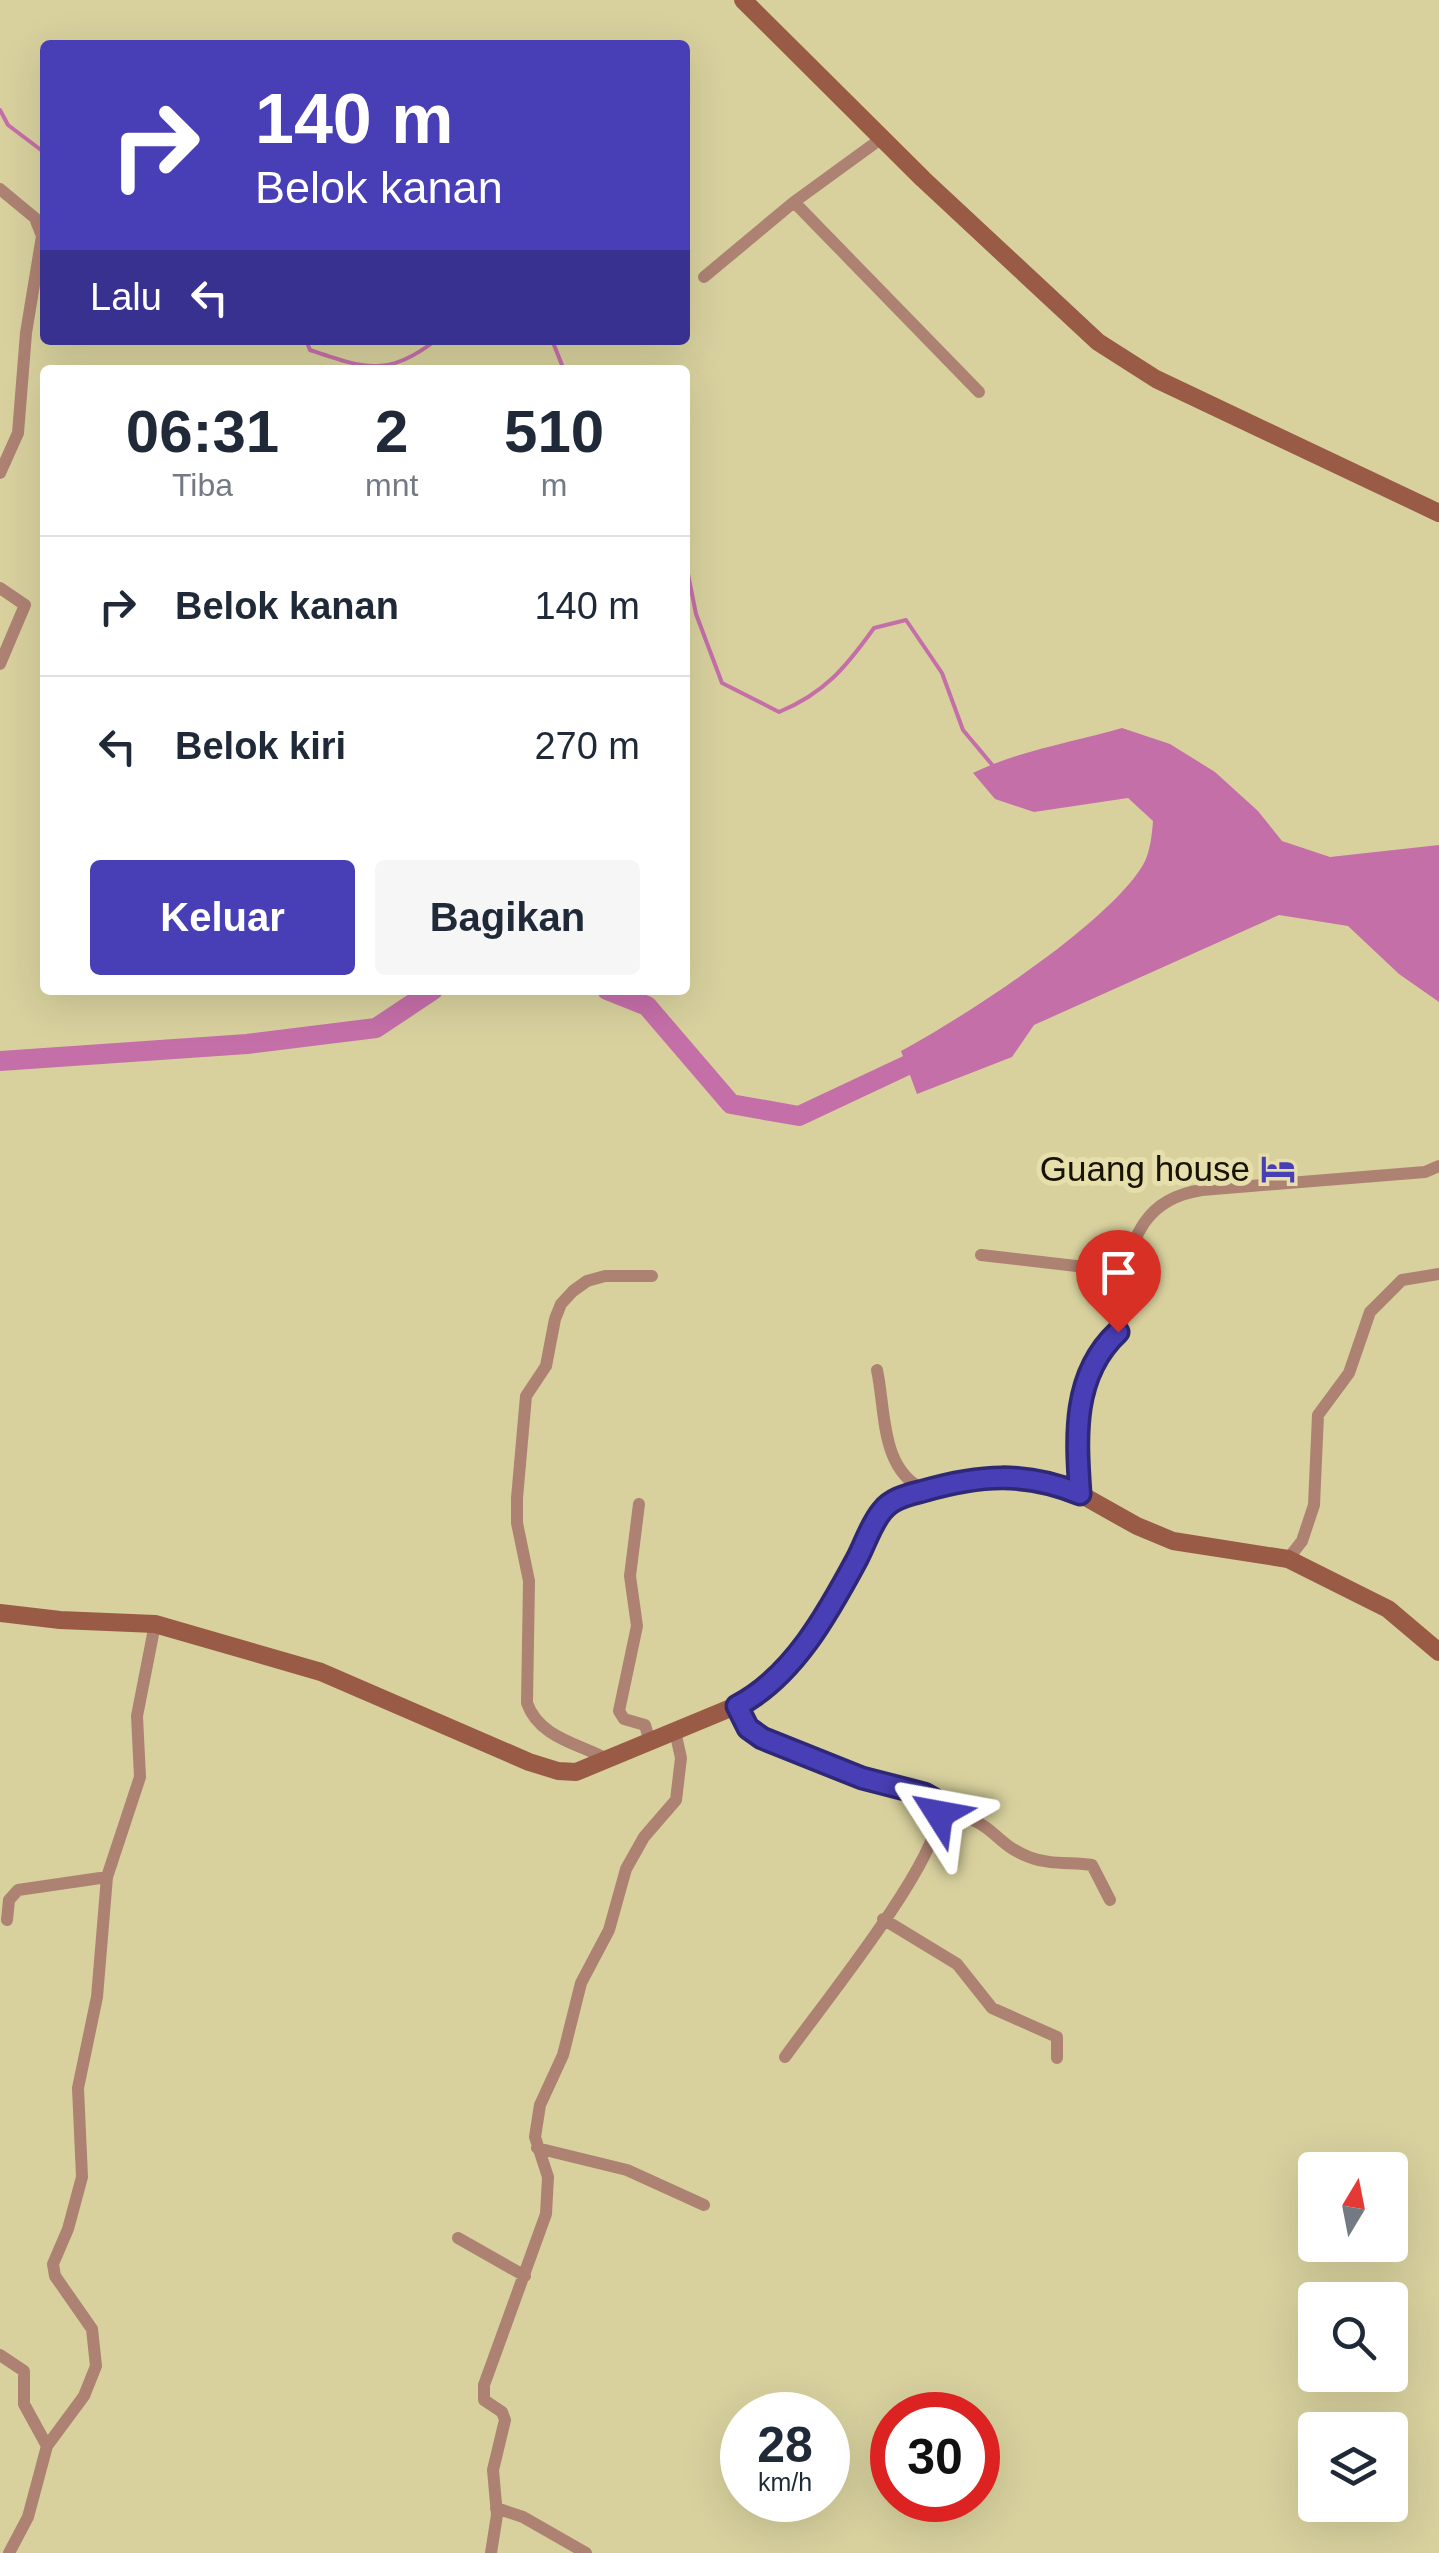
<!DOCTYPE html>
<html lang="id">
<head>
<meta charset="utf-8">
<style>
	:root { --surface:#fff; --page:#f6f6f7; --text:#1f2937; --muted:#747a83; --line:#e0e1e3; --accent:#483eb5 }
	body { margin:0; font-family:Helvetica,sans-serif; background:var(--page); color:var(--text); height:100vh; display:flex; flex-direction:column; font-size:38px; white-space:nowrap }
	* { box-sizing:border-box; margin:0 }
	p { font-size:32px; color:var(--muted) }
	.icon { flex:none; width:55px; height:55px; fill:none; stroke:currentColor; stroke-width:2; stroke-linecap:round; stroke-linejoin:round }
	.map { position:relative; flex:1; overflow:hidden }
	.side { position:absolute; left:40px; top:365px; width:650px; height:630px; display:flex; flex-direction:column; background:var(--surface); border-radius:10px; box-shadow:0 10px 40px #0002 }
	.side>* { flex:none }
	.top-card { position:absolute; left:40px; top:40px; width:650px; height:305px; border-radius:10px; box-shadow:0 10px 40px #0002; background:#483eb5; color:#fff; overflow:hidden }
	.needle { width:65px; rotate:10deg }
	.fabs { position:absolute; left:1298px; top:2152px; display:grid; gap:20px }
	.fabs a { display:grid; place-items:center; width:110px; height:110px; border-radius:10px; background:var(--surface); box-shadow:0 10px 40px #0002; font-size:50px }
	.speed { position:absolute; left:720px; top:2392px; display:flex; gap:20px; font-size:50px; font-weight:700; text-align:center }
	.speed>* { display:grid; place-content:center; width:130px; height:130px; border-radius:50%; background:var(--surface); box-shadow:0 10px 40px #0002; line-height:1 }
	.speed small { font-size:25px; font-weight:400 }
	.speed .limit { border:15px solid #d22; background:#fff; color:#111 }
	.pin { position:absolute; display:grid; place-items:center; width:85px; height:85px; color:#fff; margin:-102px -42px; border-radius:50% 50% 50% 0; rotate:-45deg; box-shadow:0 0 10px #0007 }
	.pin .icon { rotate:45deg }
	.me { position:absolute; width:110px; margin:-55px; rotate:304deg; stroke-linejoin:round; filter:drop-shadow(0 0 8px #0008) }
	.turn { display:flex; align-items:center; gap:35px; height:210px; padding:0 50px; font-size:45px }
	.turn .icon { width:130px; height:130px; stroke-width:2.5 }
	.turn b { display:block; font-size:70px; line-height:85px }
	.then { display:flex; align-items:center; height:95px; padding:0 50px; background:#0003; gap:20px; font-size:38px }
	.eta { display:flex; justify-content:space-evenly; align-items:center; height:170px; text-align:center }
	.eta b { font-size:60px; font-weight:700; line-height:70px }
	.cta { display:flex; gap:20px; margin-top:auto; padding:20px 50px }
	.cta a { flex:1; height:115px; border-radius:10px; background:var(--accent); color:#fff; font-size:40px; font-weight:700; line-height:115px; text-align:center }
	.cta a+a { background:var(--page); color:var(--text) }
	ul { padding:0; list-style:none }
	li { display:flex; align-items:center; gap:30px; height:140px; padding:0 50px; border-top:2px solid var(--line) }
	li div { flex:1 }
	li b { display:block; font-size:38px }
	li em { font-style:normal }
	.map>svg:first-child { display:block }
</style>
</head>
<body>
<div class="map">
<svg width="1439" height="2553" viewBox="0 0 1439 2553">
	<rect width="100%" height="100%" fill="#d8d19e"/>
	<path fill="#c56fa9" d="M1122,728l48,16 45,28 43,39 24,30 48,16 109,-12v157l-40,-28 -51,-48 -69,-11 -245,110 -22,32 -95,37 -16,-43c63,-34 206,-126 242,-186 7,-12 9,-30 10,-44l-25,-23 -94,14 -39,-13 -22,-26c47,-23 98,-30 149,-45z"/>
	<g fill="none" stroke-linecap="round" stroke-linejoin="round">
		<path stroke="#c56fa9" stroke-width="4" d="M0,110l8,15 37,28
			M306,340l4,10c53,18 77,28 126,-10
			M552,340l12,30
			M685,559l11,55 26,69 57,29c46,-19 67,-45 95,-84l32,-8 36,53 21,57 31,37"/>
		<path stroke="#c56fa9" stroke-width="20" d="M607,990l40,16 84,98 68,12 132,-62
			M0,1061l247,-17 129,-16 57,-38"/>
		<path stroke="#ad8273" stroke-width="12" d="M0,189l35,29 7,18 -16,97 -8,100 -18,40
			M794,202l185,190
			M704,277l90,-75 88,-64
			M0,588l25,17 -25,59
			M981,1255l147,17
			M877,1370c9,42 3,100 48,120
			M1080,1494c-3,-44 -8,-89 12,-130 7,-15 22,-23 29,-37 5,-11 3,-26 4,-38 4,-53 22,-91 77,-99l223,-18 14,-6
			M639,1504l-9,72 7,50 -18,85 5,8 21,6 5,17
			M1288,1559l14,-18 12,-36 4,-90 31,-42 21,-61 32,-32 37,-6
			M737,1706l11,22 14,11 100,39 62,16c10,6 16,12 14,24 -6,52 -118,190 -153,239
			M609,1760c-29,-16 -70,-22 -82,-57l2,-122 -12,-58v-25l9,-102 20,-30 9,-47 6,-15 12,-13 14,-10 18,-5h47
			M939,1814c56,2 49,27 90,43 20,8 42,5 63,8l18,35
			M883,1919l74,45 35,44 65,29v21
			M7,1920l2,-20 9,-10 89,-13
			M537,2148l90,22 77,35
			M458,2238l67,38
			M0,2355l24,16v33l23,42
			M496,2508l27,9 63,36
			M9,2553l19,-36 19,-71 37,-50 12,-30 -4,-37 -37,-53 -2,-12 15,-35 14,-52 -4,-89 19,-91 10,-120 33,-100 -3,-61 18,-92
			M491,2553l6,-38 -4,-45 12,-50 -3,-8 -18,-12v-15l62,-171 2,-37 -13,-40 5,-32 23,-50 18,-72 28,-53 17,-61 18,-32 32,-37 5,-42 -6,-27"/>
		<path stroke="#995b45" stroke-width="18" d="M743,0l180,179 175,163 58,37 283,134
			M0,1613l60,7 95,4 166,48 208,90 29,9 18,1 174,-72 35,-30 30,-42 24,-35 43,-83 19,-13 78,-20 59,2 42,15 57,32 36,15 115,18 100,50 51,43"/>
	</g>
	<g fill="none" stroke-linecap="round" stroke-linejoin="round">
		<g stroke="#2f2876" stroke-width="25">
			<path id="route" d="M939,1814l-6,-15 -9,-5 -62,-16 -100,-40 -14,-10 -11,-22c56,-29 91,-93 120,-147 8,-15 14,-35 25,-48 10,-13 26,-16 41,-20 56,-16 102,-20 157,3 -4,-58 -8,-119 38,-162"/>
		</g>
		<use href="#route" stroke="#483eb5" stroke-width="18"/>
	</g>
	<defs>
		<g id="hotel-bare" transform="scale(2.7)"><path d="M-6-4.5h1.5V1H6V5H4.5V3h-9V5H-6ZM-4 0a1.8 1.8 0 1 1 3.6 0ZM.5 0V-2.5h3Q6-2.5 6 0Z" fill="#483eb5" stroke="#e6deab" stroke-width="2.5" paint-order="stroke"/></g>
	</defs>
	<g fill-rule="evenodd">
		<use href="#hotel-bare" x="1278" y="1169"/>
	</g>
	<g text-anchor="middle" stroke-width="10" stroke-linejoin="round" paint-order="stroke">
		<g font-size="35" fill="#161302" stroke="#e6deab" text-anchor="end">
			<text x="1250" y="1181">Guang house</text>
		</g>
	</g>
</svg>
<div class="fabs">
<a><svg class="needle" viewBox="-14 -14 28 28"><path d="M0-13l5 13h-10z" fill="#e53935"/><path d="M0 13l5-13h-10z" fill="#747a83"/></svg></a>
<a><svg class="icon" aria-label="search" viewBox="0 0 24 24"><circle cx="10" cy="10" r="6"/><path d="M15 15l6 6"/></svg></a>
<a><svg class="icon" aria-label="layers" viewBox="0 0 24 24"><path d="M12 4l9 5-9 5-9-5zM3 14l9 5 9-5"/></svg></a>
</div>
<div class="speed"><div>28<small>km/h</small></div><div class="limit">30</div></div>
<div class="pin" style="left:1118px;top:1332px;background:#d93025"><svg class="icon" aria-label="arrive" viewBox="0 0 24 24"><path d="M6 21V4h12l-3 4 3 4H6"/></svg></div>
<svg class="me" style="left:939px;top:1814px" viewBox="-20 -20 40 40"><path d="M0-17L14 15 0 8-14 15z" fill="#483eb5" stroke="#fff" stroke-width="4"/></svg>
<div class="top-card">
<div class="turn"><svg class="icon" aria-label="right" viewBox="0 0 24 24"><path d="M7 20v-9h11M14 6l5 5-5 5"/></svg><div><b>140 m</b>Belok kanan</div></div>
<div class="then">Lalu<svg class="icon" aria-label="left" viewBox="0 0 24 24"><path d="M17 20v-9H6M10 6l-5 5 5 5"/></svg></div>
</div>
<section class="side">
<div class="eta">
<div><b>06:31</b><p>Tiba</p></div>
<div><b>2</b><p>mnt</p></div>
<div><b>510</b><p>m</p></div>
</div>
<ul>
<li><svg class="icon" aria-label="right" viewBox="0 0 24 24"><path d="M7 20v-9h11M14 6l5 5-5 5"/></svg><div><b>Belok kanan</b></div><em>140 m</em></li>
<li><svg class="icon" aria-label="left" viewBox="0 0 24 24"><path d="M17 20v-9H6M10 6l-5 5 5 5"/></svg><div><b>Belok kiri</b></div><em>270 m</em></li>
</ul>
<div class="cta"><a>Keluar</a><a>Bagikan</a></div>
</section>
</div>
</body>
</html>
